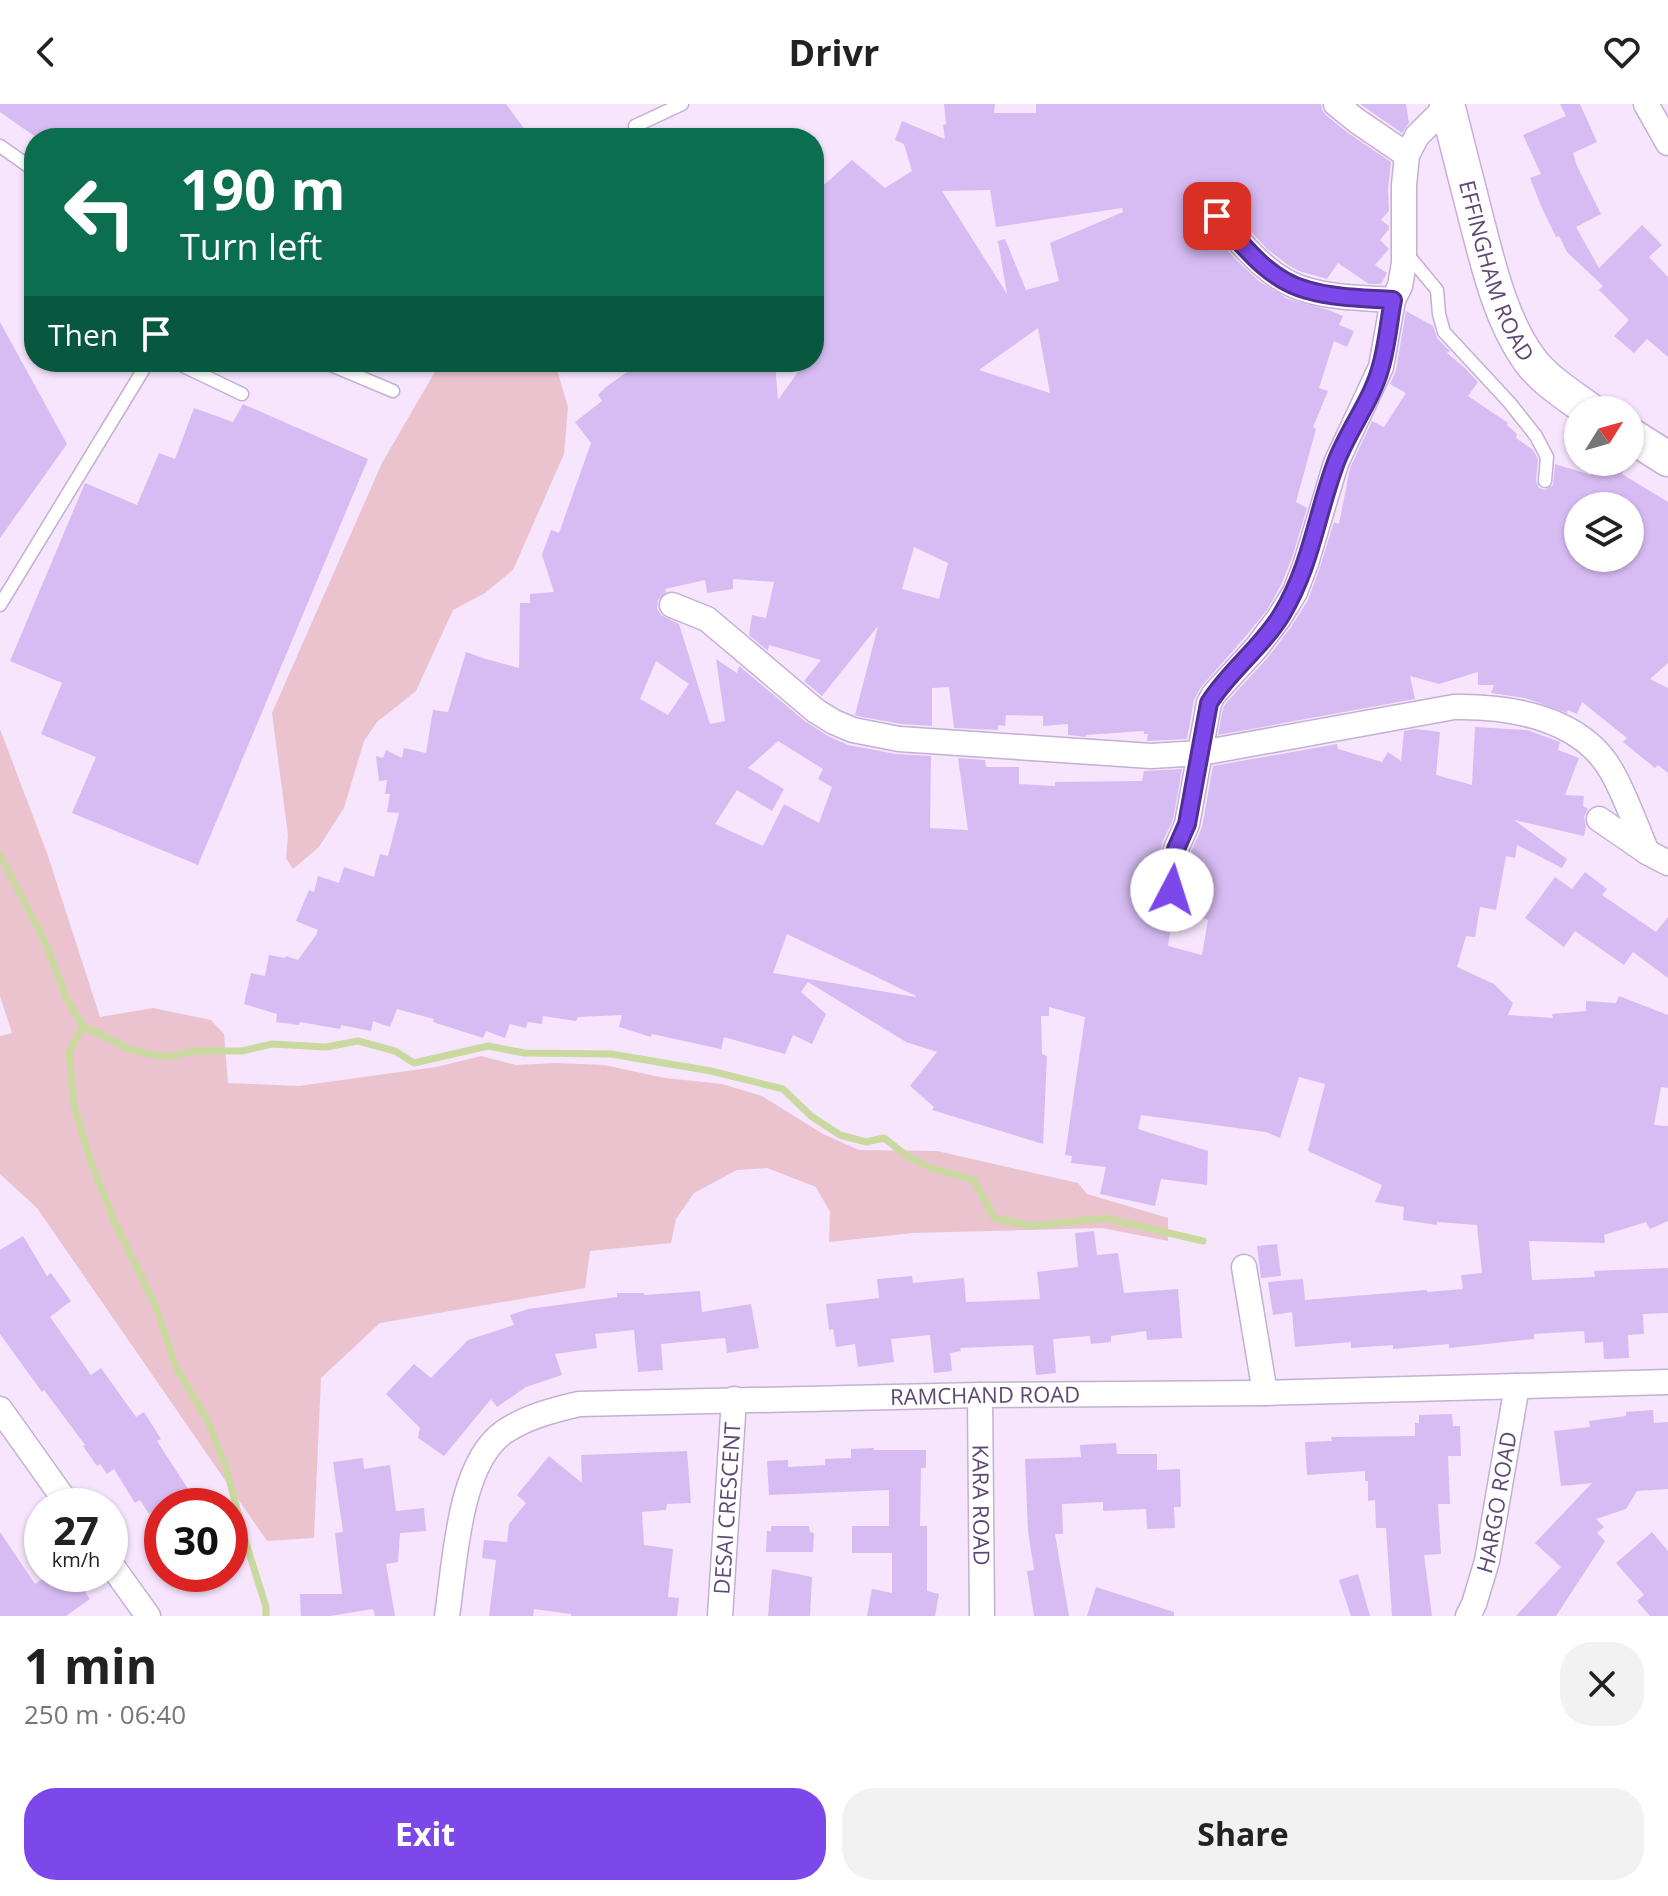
<!DOCTYPE html>
<html lang="en">
<head>
<meta charset="utf-8">
<style>
	:root { --surface:#fff; --page:#f2f2f2; --text:#222; --muted:#767676; --accent:#7c48e9 }
	body { margin:0; font-family:"Open Sans",sans-serif; background:var(--page); color:var(--text); height:100vh; display:flex; flex-direction:column; font-size:30px; white-space:nowrap }
	* { box-sizing:border-box; margin:0 }
	p { font-size:26px; color:var(--muted) }
	.icon { flex:none; width:44px; height:44px; fill:none; stroke:currentColor; stroke-width:2; stroke-linecap:round; stroke-linejoin:round }
	.map { position:relative; height:1512px; overflow:hidden }
	.details { display:flex; flex-direction:column; background:var(--surface); flex:1 }
	.details>* { flex:none }
	.guide { position:absolute; left:24px; top:24px; width:800px; height:244px; border-radius:32px; box-shadow:0 2px 6px #0004; background:#0b6e4f; color:#fff; overflow:hidden }
	.needle { width:52px; rotate:53deg }
	.fabs { position:absolute; left:1564px; top:292px; display:grid; gap:16px }
	.fabs a { display:grid; place-items:center; width:80px; height:80px; border-radius:50%; background:var(--surface); box-shadow:0 2px 6px #0004; font-size:40px }
	.speed { position:absolute; left:24px; top:1384px; display:flex; gap:16px; font-size:40px; font-weight:700; text-align:center }
	.speed>* { display:grid; place-content:center; width:104px; height:104px; border-radius:50%; background:var(--surface); box-shadow:0 2px 6px #0004; line-height:1 }
	.speed small { font-size:20px; font-weight:400 }
	.speed .limit { border:12px solid #d22; background:#fff; color:#111 }
	.pin { position:absolute; display:grid; place-items:center; width:68px; height:68px; color:#fff; margin:-34px; border-radius:16px; box-shadow:0 4px 12px #0006 }
	.me { position:absolute; width:88px; margin:-44px; rotate:5deg; stroke-linejoin:round; filter:drop-shadow(0 0 6px #0008) }
	.turn { display:flex; align-items:center; gap:28px; height:168px; padding:0 24px; font-size:36px }
	.turn .icon { width:104px; height:104px; stroke-width:2.5 }
	.turn b { display:block; font-size:56px; line-height:68px }
	.then { display:flex; align-items:center; height:76px; padding:0 24px; background:#0003; gap:16px; font-size:30px }
	.round { display:grid; place-items:center; flex:none; width:84px; height:84px; border-radius:32px; background:var(--page) }
	.head { display:flex; align-items:center; justify-content:space-between; height:136px; padding:0 24px }
	h1 { font-size:48px; font-weight:700; line-height:60px }
	.button { display:flex; gap:16px; margin-top:auto; padding:16px 24px }
	.button a { flex:1; height:92px; border-radius:32px; background:var(--accent); color:#fff; font-size:32px; font-weight:700; line-height:92px; text-align:center }
	.button a+a { background:var(--page); color:var(--text) }
	header { display:flex; justify-content:space-between; align-items:center; height:104px; padding:0 24px; background:var(--surface); font-size:36px; font-weight:700 }
	.map>svg:first-child { display:block }
</style>
</head>
<body>
<header><svg class="icon" aria-label="back" viewBox="0 0 24 24"><path d="M15 5l-7 7 7 7"/></svg>Drivr<svg class="icon" aria-label="heart" viewBox="0 0 24 24"><path d="M12 20l-8-8c-3-5 5-10 8-4 3-6 11-1 8 4z"/></svg></header>
<div class="map">
<svg width="1668" height="1512" viewBox="0 0 1668 1512">
	<rect width="100%" height="100%" fill="#f6e5fd"/>
	<path fill="#ebc3cf" d="M443,258h109l6,11 10,34 -4,47 -51,116 -28,23 -32,17 -37,81 -39,31 -13,19 -20,67 -25,39 -26,22 -7,-11 2,-23 -16,-122 110,-250 54,-93z
		M0,625l47,124 53,164 53,-9 58,12 13,14 4,49 71,3 137,-19 45,-11 35,9 41,-2 47,2 61,13 57,6 40,12 61,38 36,16 78,1 141,32 9,11 81,24v23l-66,-13 -189,5 -84,9 1,-30 -14,-25 -49,-19 -30,2 -43,23 -18,26 -5,24 -81,8 -5,37 -205,35 -59,55 -7,160 -47,3 -230,-333 -37,-34v-138l12,-3 -12,-37z"/>
	<g fill="none" stroke-linecap="round" stroke-linejoin="round">
		<path stroke="#cad99f" stroke-width="7" d="M0,751l46,89 20,53 17,29 49,24 32,7 33,-6h45l30,-7 54,3 32,-6 37,10 19,12 74,-17 36,7 87,1 100,17 72,18 28,27 29,19 26,7 18,-4 22,17 24,13 44,12 20,38 38,8 73,-8 98,23
			M83,922l-14,26 5,54 17,56 24,61 41,84 20,60 32,55 17,42 21,79 20,64v9"/>
	</g>
	<path fill="#d7bcf3" fill-rule="evenodd" d="M0,0h506l25,34h-494l-37,-26z
		M944,0h51l-1,9h42v-9h285l1,6 5,6 21,17 43,29 -3,27 1,22 -8,9 8,6v3l-9,11 9,9 -14,16 12,8 -6,11h-12l-31,-21 -11,16 -28,-8 -11,-6 -21,-16 -39,-43 -5,-4h-10l-6,3 -4,7v8l3,6 30,34 23,21 29,18 41,11 14,6 -4,9 15,6 -7,16 -13,-6 -15,47 9,3 -15,36 3,2 -20,73 11,6 -15,50 -11,27 -14,25 -22,27 -44,50 -7,13 -7,39 -40,2 1,-7h-4v-3l-58,4v2l-18,-2v-11l-25,2v-10l-37,-1 -1,11 -7,-1v5l-44,-2 -5,-41 -17,1v38l-31,-2 -44,-8 -2,-1 23,-89 -56,70 -18,-15 17,-21 -52,-15 -1,6 -19,-16 3,-20 14,3 8,-36 -41,-3v10l-26,4 -2,-13 -40,9 1,3 -8,8 -1,8 4,7 18,9 31,100 15,-3 -9,-62 21,14 2,-7 67,56 22,14 20,9 48,9 35,2 -1,72 38,2 -10,-72 27,2 1,7h33v17l36,2v-4l87,-1 2,-10 38,-2 -9,51 -11,23 -5,26 2,28 5,6 7,2 8,-2 6,-6 5,-43 12,-27 11,-61 124,-22 1,5 44,13 6,-10 13,9 3,-30 11,-2 25,3 -4,43 36,10 3,-58 52,3 33,12 -2,8 21,8 -14,37 19,1 -1,10 5,3 -4,8 2,9 -2,10 -70,-16 53,39 -5,9 -45,-23 -2,13 -9,-2 -10,54 -16,-3 -5,30 -9,-1 -9,31 37,17 19,19 -5,12 45,3 -1,-4 34,-3v-10l30,2 3,-7 49,19v73l-7,-1 -7,38 14,1v95l-18,8 -4,-7 -42,13 1,8 -76,-2 3,39 63,-3 -1,-6 74,-3v45l-25,1 1,20 -16,1 1,23 -25,1 -1,-17 -18,1 -1,-12 -50,3v5l-85,9v-4l-56,5v-4l-42,3v-6l-56,5 -3,-35 -19,3 -5,-33 35,-3 2,21 122,-10v2l36,-3 -2,-14 21,-2 -5,-48 -40,-3v3l-34,-5 1,-13 -29,-5 7,-17 -74,-34 17,-67 -26,-7 -19,61 -14,-6 -125,-17 -3,14 70,22 -1,34 -46,-6 -6,27 -55,-12 6,-27 -35,-4 1,-7 -7,-1 20,-138 -36,-10v9h-8l1,38 5,2 -4,88 -111,-34 2,-3 -24,-21 27,-34 -31,-10 -98,-60 -7,10 25,22 -14,30 -19,-9 -8,19 -61,-17 -3,12 -69,-15 -1,3 -32,-10 3,-12 -44,2 -2,4 -33,-5 -1,8 -14,-2 -2,6 -16,-4 -5,14 -19,-7 -3,7 -50,-16 1,-3 -37,-10 -7,18 -17,-6 -2,10 -30,-6 -1,4 -40,-7 -1,3 -23,-3 1,-8 -33,-10 7,-31 14,3 4,-21 16,3 1,-2 12,4 18,-25 2,-5 -22,-9 13,-31 5,2 4,-16 21,7 5,-16 30,10 6,-23 8,2 11,-43 -12,-1 3,-18h-5l2,-14 -8,1 -3,-25 7,2 3,-8 16,8 2,-10 22,5 7,-43 15,2 18,-60 20,7 33,9 1,-65h10v-9l24,-2 -12,-37 9,-25 8,3 32,-90 -16,-21 27,-21 -4,-6 8,-8 35,-25h134l3,38 27,-38h9v-179l11,1 27,-24 33,28 27,-17 -8,-27 -9,-4 7,-19 43,18 -2,-14 3,-1zM990,86l6,37 126,-19 1,4 -73,31 9,38 -33,9 -21,-51 -7,2 9,53 -65,-103zM1038,224l12,65 -71,-23 52,-37zM914,443l34,16 -9,36 -37,-10zM656,557l33,23 -21,31 -28,-16zM778,637l45,28 -5,10 14,8 -13,36 -35,-19 -21,42 -48,-22 22,-34 35,21 12,-22 -36,-21zM1174,803l34,13 -6,35 -34,-9zM787,830l129,62v1l-143,-24z
		M1360,0h46l3,19 -7,10z
		M1560,0h20l17,38 -24,11 4,13 24,48 -25,13 23,41 43,-43 20,20 -13,12 19,20v80l-21,-18 -13,14 -20,-17 15,-16 -30,-30 4,-4 -36,-34 -8,-16 -3,1 -15,-31 -11,-28 11,-4 -18,-39 43,-19z
		M1406,207l27,15 4,12 13,13 -3,2 18,15 13,14 -10,14 40,27 -1,2 10,9 -1,4 17,12 5,9 -2,22 3,7 6,2 8,-5 2,-21 36,11 5,-13h3l24,9 -1,3 46,28v161l-18,16 18,9v85l-10,-8 -3,3 -32,-26 4,-4 -45,-36 -5,12 -9,-4 -1,3 -42,-15 -34,-5 3,-8h-16v-13l-39,12 -29,-8 5,23 -197,36 5,-27 3,-5 43,-47 22,-29 17,-27 12,-33 14,-45 5,2 11,-56 22,-47 12,6 22,-34 -16,-9 6,-14zM1578,402h52v52h-52z
		M0,218l67,122 -67,94z
		M243,300l125,55 -170,406 -126,-52 24,-56 -55,-23 21,-51 -52,-22 75,-178 52,22 22,-52 16,6 19,-51 39,14z
		M1585,768l22,17 -5,6 54,37 12,-15v61l-35,-26 -9,13 -49,-34 -11,16 -39,-29 30,-41 17,12z
		M1094,1127l3,24 21,-2 6,40 54,-4 4,49 -35,2 -1,-9 -35,5v6l-20,2 -1,-8 -37,3 3,34 -20,2 -3,-30 -73,3 1,3 -11,2 2,18 -18,2 -4,-38 -39,4 3,23 -36,5 -3,-23 -19,3 -3,-18 -4,1 -3,-26 53,-6 -2,-19 35,-3 1,7 51,-5 2,24 74,-3 -3,-27 41,-5 -3,-34z
		M23,1132l24,40 4,-3 20,28 -21,16 41,58 10,-7 35,49 8,-5 17,27 -4,2 31,48 -39,25 -9,-14 -5,3 -21,-34 -7,5 -7,-10 -3,2 -14,-20 2,-1 -41,-55 -2,2 -42,-58v-84z
		M1277,1140l4,32 -20,2 -4,-32z
		M700,1187l2,21 49,-8 8,44 -32,5 -2,-15 -64,6 2,26 -25,2 -4,-42 -39,4 2,14 -42,6 7,21 -36,12 -29,20 -6,-8 -47,57 -26,-18 2,-10 -34,-34 28,-30 17,14 37,-38 46,-15 -4,-10 18,-6 89,-12v-4h27v2z
		M1653,1306l1,13 14,-1v67l-31,2 -11,18 -30,10 8,8 -7,6 8,8 -49,75h-40l45,-49 -26,-24 57,-60 -31,3 -7,-55 36,-4 -1,-6 37,-5v-4z
		M1452,1310l1,12h7l1,30h-13l2,48h-12l3,50 -17,1 8,61h-40l-6,-88h-10l-1,-28 -7,1v-20h-3v-10l-58,4 -2,-33 27,-1 -1,-4 84,-1v-13h4v-8z
		M1116,1339l1,11h40v16l23,-1 1,38h-7l1,21 -28,1 -1,-20 -43,2v-9l-41,2 1,30h-8l14,82h-35l-7,-45 7,-1 -6,-39 -3,-72 56,-2 -1,-12z
		M874,1344v2h52v18h-5l-1,58h7v65l12,3 -4,22h-68l5,-27 20,4v-40h-40v-27h37v-36l-120,5 -2,-34 21,-1v7l37,-2v-6l26,-1v-9z
		M687,1347l4,52 -24,1 -1,6 -24,2 2,33 29,4 -5,48 11,1 -2,18h-106v-2l-37,-5 -1,7h-44l7,-56 -14,-2 2,-18 23,2 2,-18 17,-21 -9,-8 32,-39 33,27 -1,-28z
		M363,1354l1,11 26,-4 6,46 28,-3 2,23 -26,2 -2,29 -12,2 9,52h-20l-2,-7 -43,7h-29l-1,-22h42l-7,-61 8,-1 -10,-70z
		M771,1422h38l1,6 4,1 -1,19h-47l1,-21h4z
		M0,1428l35,52 15,-10h23l17,25 -24,17h-66z
		M1652,1428l16,19v65h-18l-13,-15 7,-6 -28,-32z
		M772,1465l40,8 -2,39h-42z
		M1358,1470l12,42h-19l-12,-36z
		M1096,1483l78,25v4h-87z"/>
	<g fill="none" stroke-linecap="round" stroke-linejoin="round">
		<g stroke="#c3b0d4" stroke-width="15">
			<path id="lane" d="M635,22l47,-22
				M0,42l34,24
				M1407,150l30,36 2,24 5,18 65,70 27,34 11,21 -2,24
				M175,258l67,32
				M324,258l69,29
				M0,501l148,-243"/>
		</g>
		<g stroke="#c3b0d4" stroke-width="27">
			<g id="street">
				<path d="M1336,0l21,17 50,34"/>
				<path d="M1646,0l22,39"/>
				<path d="M1217,112c25,28 52,64 90,74 27,8 58,8 86,10"/>
				<path d="M672,501l35,14 109,92 18,11 19,8 46,9 252,17 50,-3 253,-46c57,-1 128,11 158,65 14,25 24,54 35,80"/>
				<path d="M1599,715l48,33 21,11"/>
				<path d="M1172,786v-21l4,-20 11,-25 22,-121 5,-9 43,-47 22,-29 16,-26 11,-29 30,-100 45,-96 12,-67 7,-14 4,-23v-78l3,-30 10,-19 31,-31"/>
				<path d="M1244,1163l21,126"/>
				<path id="s1" d="M980,1291l2,221"/>
				<path d="M0,1305l69,97"/>
				<path d="M110,1459l38,53"/>
				<path id="s2" d="M447,1512c8,-52 11,-152 57,-184 22,-15 49,-22 75,-28l401,-9 285,-2 403,-11"/>
				<path id="s3" d="M720,1512l14,-217"/>
				<path id="s4" d="M1468,1512l6,-12 13,-43 30,-175"/>
			</g>
		</g>
		<g stroke="#c6afd9" stroke-width="37">
			<g id="secondary">
				<path id="s5" d="M1447,0c10,39 20,79 30,118 12,46 24,98 52,137 15,21 40,36 60,51"/>
				<path d="M1630,331l38,24"/>
			</g>
		</g>
		<use href="#lane" stroke="#fff" stroke-width="12"/>
		<use href="#street" stroke="#fff" stroke-width="24"/>
		<use href="#secondary" stroke="#fff" stroke-width="34"/>
	</g>
	<g fill="none" stroke-linecap="round" stroke-linejoin="round">
		<g stroke="#512f97" stroke-width="20">
			<path id="route" d="M1172,786v-21l4,-20 11,-25 22,-121c20,-32 53,-56 73,-89 29,-49 34,-97 53,-149 12,-34 37,-64 46,-99 6,-21 8,-45 12,-66 -28,-2 -59,-2 -86,-10 -39,-10 -65,-46 -90,-74"/>
		</g>
		<use href="#route" stroke="#7c48e9" stroke-width="14"/>
	</g>
	<g text-anchor="middle" stroke-width="6" stroke-linejoin="round" paint-order="stroke">
		<g font-size="22" fill="#5e4976" stroke="#f9ecff">
			<text dy="8" stroke="none"><textPath href="#s5" startOffset="174">EFFINGHAM ROAD</textPath></text>
			<text dy="8" stroke="none"><textPath href="#s2" startOffset="684">RAMCHAND ROAD</textPath></text>
			<text dy="8" stroke="none"><textPath href="#s4" startOffset="118">HARGO ROAD</textPath></text>
			<text dy="8" stroke="none"><textPath href="#s1" startOffset="110">KARA ROAD</textPath></text>
			<text dy="8" stroke="none"><textPath href="#s3" startOffset="108">DESAI CRESCENT</textPath></text>
		</g>
	</g>
</svg>
<div class="fabs">
<a><svg class="needle" viewBox="-14 -14 28 28"><path d="M0-13l5 13h-10z" fill="#e53935"/><path d="M0 13l5-13h-10z" fill="#767676"/></svg></a>
<a><svg class="icon" aria-label="layers" viewBox="0 0 24 24"><path d="M12 4l9 5-9 5-9-5zM3 14l9 5 9-5"/></svg></a>
</div>
<div class="speed"><div>27<small>km/h</small></div><div class="limit">30</div></div>
<div class="pin" style="left:1217px;top:112px;background:#d93025"><svg class="icon" aria-label="arrive" viewBox="0 0 24 24"><path d="M6 21V4h12l-3 4 3 4H6"/></svg></div>
<svg class="me" style="left:1172px;top:786px" viewBox="-20 -20 40 40"><circle r="19" fill="#fff"/><path d="M0-13L10 11 0 6-10 11z" fill="#7c48e9"/></svg>
<div class="guide">
<div class="turn"><svg class="icon" aria-label="left" viewBox="0 0 24 24"><path d="M17 20v-9H6M10 6l-5 5 5 5"/></svg><div><b>190 m</b>Turn left</div></div>
<div class="then">Then<svg class="icon" aria-label="arrive" viewBox="0 0 24 24"><path d="M6 21V4h12l-3 4 3 4H6"/></svg></div>
</div>
</div>
<section class="details">
<div class="head"><div><h1>1 min</h1><p>250 m · 06:40</p></div><a class="round"><svg class="icon" aria-label="close" viewBox="0 0 24 24"><path d="M6 6l12 12M18 6L6 18"/></svg></a></div>
<div class="button"><a>Exit</a><a>Share</a></div>
</section>
</body>
</html>
